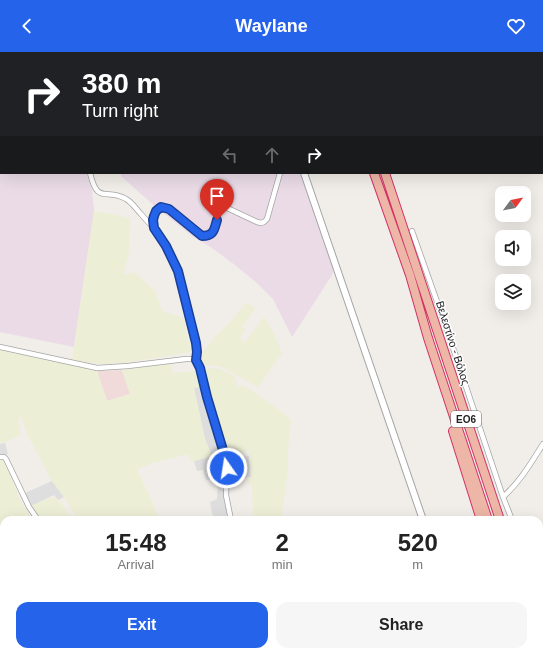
<!DOCTYPE html>
<html lang="en">
<head>
<meta charset="utf-8">
<style>
	:root { --surface:#fff; --page:#f6f6f6; --text:#222; --muted:#767676; --accent:#2563eb }
	body { margin:0; font-family:Arial,sans-serif; background:var(--page); color:var(--text); height:100vh; display:flex; flex-direction:column; font-size:15px; white-space:nowrap }
	* { box-sizing:border-box; margin:0 }
	p { font-size:13px; color:var(--muted) }
	.icon { flex:none; width:22px; height:22px; fill:none; stroke:currentColor; stroke-width:2; stroke-linecap:round; stroke-linejoin:round }
	.map { position:relative; flex:1; overflow:hidden }
	.drawer { position:absolute; left:0px; top:464px; width:543px; height:140px; display:flex; flex-direction:column; background:var(--surface); border-radius:12px 12px 0 0; box-shadow:0 4px 16px #0002 }
	.drawer>* { flex:none }
	.guide { position:absolute; left:0px; top:0px; width:543px; height:122px; box-shadow:0 4px 16px #0002; background:#202124; color:#fff; overflow:hidden }
	.needle { width:26px; rotate:58deg }
	.fabs { position:absolute; left:495px; top:134px; display:grid; gap:8px }
	.fabs a { display:grid; place-items:center; width:36px; height:36px; border-radius:8px; background:var(--surface); box-shadow:0 4px 16px #0002; font-size:20px }
	.pin { position:absolute; display:grid; place-items:center; width:34px; height:34px; color:#fff; margin:-41px -17px; border-radius:50% 50% 50% 0; rotate:-45deg; box-shadow:0 0 4px #0007 }
	.pin .icon { rotate:45deg }
	.me { position:absolute; width:44px; margin:-22px; rotate:347deg; stroke-linejoin:round; filter:drop-shadow(0 0 3px #0008) }
	.turn { display:flex; align-items:center; gap:14px; height:84px; padding:0 16px; font-size:18px }
	.turn .icon { width:52px; height:52px; stroke-width:2.5 }
	.turn b { display:block; font-size:28px; line-height:34px }
	.lanes { display:flex; align-items:center; height:38px; padding:0 16px; background:#0003; justify-content:center; gap:20px; direction:ltr }
	.lanes .off { opacity:.35 }
	.eta { display:flex; justify-content:space-evenly; align-items:center; height:68px; text-align:center }
	.eta b { font-size:24px; font-weight:800; line-height:28px }
	.cta { display:flex; gap:8px; margin-top:auto; padding:8px 16px }
	.cta a { flex:1; height:46px; border-radius:12px; background:var(--accent); color:#fff; font-size:16px; font-weight:800; line-height:46px; text-align:center }
	.cta a+a { background:var(--page); color:var(--text) }
	header { display:flex; justify-content:space-between; align-items:center; height:52px; padding:0 16px; background:var(--accent); color:#fff; font-size:18px; font-weight:800 }
	.map>svg:first-child { display:block }
</style>
</head>
<body>
<header><svg class="icon" aria-label="back" viewBox="0 0 24 24"><path d="M15 5l-7 7 7 7"/></svg>Waylane<svg class="icon" aria-label="heart" viewBox="0 0 24 24"><path d="M12 20l-8-8c-3-5 5-10 8-4 3-6 11-1 8 4z"/></svg></header>
<div class="map">
<svg width="543" height="604" viewBox="0 0 543 604">
	<rect width="100%" height="100%" fill="#f1eee9"/>
	<path fill="#dfdede" d="M202,334l22,75 1,10 -1,12 1,16 4,21h-15l-2,-7 -2,-11 7,-3 1,-21 -12,2 -3,-10 -6,1 -3,-10 17,-5 -6,-17 -11,-51z
		M5,391l3,11 -8,2v-12z
		M249,404l2,21 -22,3 -1,-18 13,-5z
		M52,429l12,16 -6,3 -4,-5 -23,11 -6,-13z"/>
	<path fill="#f0dbda" d="M122,318l8,24 -23,7 -10,-30z"/>
	<path fill="#eadbe7" d="M0,0h57v1h-56v120h85l6,17 2,21 -20,136 -74,-15z
		M79,0h194v1h-194z
		M120,121h180l34,97 -2,5 -40,62 -19,-38 -15,-15 -23,-19 -23,-17 -20,-12 -16,-13 -17,-13 -37,-33z"/>
	<path fill="#eceed6" d="M94,159l36,7 -1,34 -6,23 11,-3 21,19 7,20 22,7 7,34 -66,11 -26,1 -27,-4z
		M245,252h5l5,5 -13,18 3,3 -5,8v1l5,3 19,-25 8,12 10,24 -24,34 -34,-19 -5,-2 -15,-1 -3,-1 -1,-4v-4l2,-3 12,-15 18,-18z
		M0,298l97,21 10,30 23,-7 -8,-24 48,-7 3,10 25,-2 4,15 -8,2 11,51 7,17 -21,6 -3,-8 -35,9 -16,6 23,51h-81l-7,-9 -8,-14 -12,-16 -24,-45 -7,-19 -3,3 3,15 -20,9 -1,-2z
		M211,316l8,1 11,4 5,4 3,11 2,-2h3l7,3 40,29 1,2 -3,29v21l-7,50h-28l-1,-35h-5v-7l4,-1 -2,-26 -6,1 -13,7 -17,-54 -9,-34 2,-1z
		M0,407h3l6,11 10,28 9,15 5,6 -1,1h-28v16l-4,-6z
		M55,445l3,3 16,20h-34l-9,-14 13,-6z
		M0,535l4,7v43l-4,-5z
		M59,600h196l-2,4h-192z"/>
	<path fill="#cbe7b3" d="M539,553l4,8v20l-4,-11z"/>
	<g fill="none" stroke-linecap="round" stroke-linejoin="round">
		<g stroke="#a5a5a5" stroke-width="6">
			<path id="minor" d="M60,0v1
				M90,121c8,33 16,14 36,26 6,3 10,10 15,15 4,5 8,9 13,14
				M412,179l34,96 57,170 9,23
				M0,295l97,21 31,-2 58,-7h7l3,1 3,5 8,32 19,63 1,8 -1,27 5,25
				M196,308l1,-8 -1,-9 -18,-72 -12,-25 -12,-18 -1,-8 3,-9 5,-4h3l5,2 33,27c15,0 15,-14 17,-26l4,-4 34,16 4,1 3,-1 3,-3 13,-46
				M0,405h4l2,2 23,48 9,13
				M503,445c17,-15 28,-34 40,-53
				M539,520l4,4
				M0,592l4,-3
				M261,600v4"/>
		</g>
		<g stroke="#a5a5a5" stroke-width="8">
			<path id="tertiary" d="M279,1l1,-1
				M304,121l119,347
				M337,604l2,-4"/>
		</g>
		<g stroke="#d13367" stroke-width="10">
			<path id="trunk" d="M331,0v1
				M340,0l1,1
				M374,121l36,102 18,63 60,182
				M385,121l115,347
				M453,379l28,89
				M539,548l4,8
				M539,583l4,12"/>
		</g>
		<use href="#minor" stroke="#fff" stroke-width="4.5"/>
		<use href="#tertiary" stroke="#fff" stroke-width="6"/>
		<use href="#trunk" stroke="#edb6a6" stroke-width="8"/>
		<g stroke="#966a09" stroke-width="8" stroke-linecap="butt">
			<path id="primary-bridge" d="M520,600l23,3"/>
		</g>
		<use href="#primary-bridge" stroke="#f7d6a8" stroke-width="7"/>
	</g>
	<g fill="none" stroke-linecap="round" stroke-linejoin="round">
		<g stroke="#184099" stroke-width="10">
			<path id="route" d="M217,168c-3,10 -3,16 -15,16l-33,-27 -8,-2 -5,4 -2,5 -1,4 1,8 12,18 12,25 18,72 1,9 -1,8 4,8 7,29 19,63 1,8"/>
		</g>
		<use href="#route" stroke="#2563eb" stroke-width="7"/>
	</g>
	<g text-anchor="middle" stroke-width="3" stroke-linejoin="round" paint-order="stroke">
		<rect fill="#fff" stroke="#646464" stroke-width="1" x="451" y="359" width="30" height="16" rx="3"/>
		<g font-size="10" font-weight="bold" fill="#212121">
			<text x="466" y="371">ΕΟ6</text>
		</g>
		<g font-size="11" fill="#212121" stroke="#fff">
			<text transform="translate(453 291) rotate(72)" y="4">Βελεστίνο - Βόλος</text>
		</g>
	</g>
</svg>
<div class="fabs">
<a><svg class="needle" viewBox="-14 -14 28 28"><path d="M0-13l5 13h-10z" fill="#e53935"/><path d="M0 13l5-13h-10z" fill="#767676"/></svg></a>
<a><svg class="icon" aria-label="sound" viewBox="0 0 24 24"><path d="M4 9h4l5-4v14l-5-4H4zM17 9q2 3 0 6"/></svg></a>
<a><svg class="icon" aria-label="layers" viewBox="0 0 24 24"><path d="M12 4l9 5-9 5-9-5zM3 14l9 5 9-5"/></svg></a>
</div>
<div class="pin" style="left:217px;top:168px;background:#d93025"><svg class="icon" aria-label="arrive" viewBox="0 0 24 24"><path d="M6 21V4h12l-3 4 3 4H6"/></svg></div>
<svg class="me" style="left:227px;top:416px" viewBox="-20 -20 40 40"><circle r="17" fill="#2563eb" stroke="#fff" stroke-width="3"/><path d="M0-11L8 9 0 5-8 9z" fill="#fff"/></svg>
<div class="guide">
<div class="turn"><svg class="icon" aria-label="right" viewBox="0 0 24 24"><path d="M7 20v-9h11M14 6l5 5-5 5"/></svg><div><b>380 m</b>Turn right</div></div>
<div class="lanes"><svg class="icon off" aria-label="left" viewBox="0 0 24 24"><path d="M17 20v-9H6M10 6l-5 5 5 5"/></svg><svg class="icon off" aria-label="ahead" viewBox="0 0 24 24"><path d="M12 20V5M6 11l6-6 6 6"/></svg><svg class="icon" aria-label="right" viewBox="0 0 24 24"><path d="M7 20v-9h11M14 6l5 5-5 5"/></svg></div>
</div>
<section class="drawer">
<div class="eta">
<div><b>15:48</b><p>Arrival</p></div>
<div><b>2</b><p>min</p></div>
<div><b>520</b><p>m</p></div>
</div>
<div class="cta"><a>Exit</a><a>Share</a></div>
</section>
</div>
</body>
</html>
